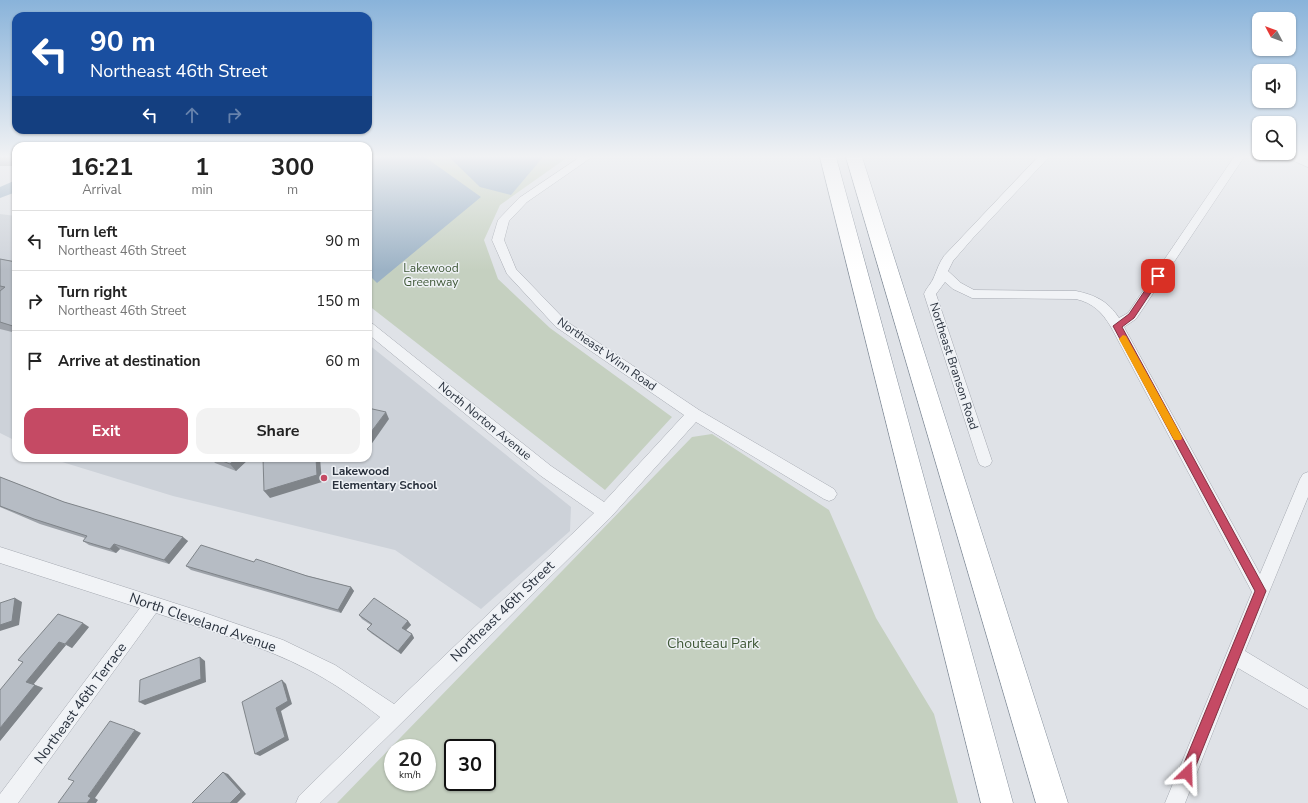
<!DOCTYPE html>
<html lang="en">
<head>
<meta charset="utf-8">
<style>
	:root { --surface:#fff; --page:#f2f2f2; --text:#222; --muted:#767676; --line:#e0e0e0; --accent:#c54a64 }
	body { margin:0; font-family:"Nunito Sans",sans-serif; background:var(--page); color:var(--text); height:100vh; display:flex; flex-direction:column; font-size:15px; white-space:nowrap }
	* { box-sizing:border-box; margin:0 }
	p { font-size:13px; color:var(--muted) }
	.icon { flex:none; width:22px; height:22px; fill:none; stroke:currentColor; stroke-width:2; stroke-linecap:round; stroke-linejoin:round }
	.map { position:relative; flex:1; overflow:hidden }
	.side { position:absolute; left:12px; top:142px; width:360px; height:320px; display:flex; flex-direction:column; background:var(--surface); border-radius:12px; box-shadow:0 1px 3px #0004 }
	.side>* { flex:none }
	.guide { position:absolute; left:12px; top:12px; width:360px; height:122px; border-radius:12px; box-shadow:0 1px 3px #0004; background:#1a4fa0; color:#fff; overflow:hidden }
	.needle { width:26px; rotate:311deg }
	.fabs { position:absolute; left:1252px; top:12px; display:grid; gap:8px }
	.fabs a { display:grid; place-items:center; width:44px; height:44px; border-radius:8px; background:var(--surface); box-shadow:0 1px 3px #0004; font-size:20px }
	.speed { position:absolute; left:384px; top:739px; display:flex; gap:8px; font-size:20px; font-weight:700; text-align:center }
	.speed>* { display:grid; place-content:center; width:52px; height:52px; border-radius:50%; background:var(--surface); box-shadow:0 1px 3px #0004; line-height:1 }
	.speed small { font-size:10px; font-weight:400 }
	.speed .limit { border:2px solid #111; border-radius:6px; background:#fff; color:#111 }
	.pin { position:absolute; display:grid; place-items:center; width:34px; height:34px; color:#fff; margin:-17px; border-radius:8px; box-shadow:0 2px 6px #0006 }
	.me { position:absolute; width:44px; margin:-22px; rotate:22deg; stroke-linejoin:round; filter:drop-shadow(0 0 3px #0008) }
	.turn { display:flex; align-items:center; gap:14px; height:84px; padding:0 12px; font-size:18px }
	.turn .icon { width:52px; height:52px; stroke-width:2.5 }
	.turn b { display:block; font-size:28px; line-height:34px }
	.lanes { display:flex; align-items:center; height:38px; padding:0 12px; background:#0003; justify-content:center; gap:20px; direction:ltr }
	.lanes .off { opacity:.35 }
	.eta { display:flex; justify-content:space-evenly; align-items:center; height:68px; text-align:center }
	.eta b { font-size:24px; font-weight:700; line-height:28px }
	.button { display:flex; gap:8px; margin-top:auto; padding:8px 12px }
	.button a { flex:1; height:46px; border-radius:12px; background:var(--accent); color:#fff; font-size:16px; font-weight:700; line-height:46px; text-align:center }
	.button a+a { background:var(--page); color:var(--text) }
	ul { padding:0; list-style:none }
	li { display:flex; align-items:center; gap:12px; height:60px; padding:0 12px; border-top:1px solid var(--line) }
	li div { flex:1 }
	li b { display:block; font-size:15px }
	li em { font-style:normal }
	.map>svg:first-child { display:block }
</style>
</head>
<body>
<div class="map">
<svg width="1308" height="803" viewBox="0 0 1308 803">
	<rect width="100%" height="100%" fill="#dfe2e7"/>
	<path fill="#cdd2d9" d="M0,214l16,2v225l-16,-8z
		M368,344l203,163 -1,24 -89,78 -86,-59 -222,-54 -124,-38h319z"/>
	<path fill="#c5d0c0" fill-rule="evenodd" d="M368,157h200l-68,48 -16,35 14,39 52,49 122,89 -67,73 -237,-185z
		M712,434l117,76 47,108 58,96 24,89h-621l355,-366zM393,748h34v34h-34zM453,748h34v34h-34z"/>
	<path fill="#9cb2c5" d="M368,157h57l56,40 -104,86 -5,-5 -4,-11z
		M449,157h94l-32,38 -31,-8z
		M16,180v12l-16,6v-11z"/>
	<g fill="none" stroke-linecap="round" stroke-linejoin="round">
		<g stroke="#a5a9b1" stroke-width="1">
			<path id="street" d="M580,157h12l-65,45 -18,19 -5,19 12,29 50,52 133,89 135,79 3,5 -3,5 -5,2 -5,-2 -128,-77 -85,95 -291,286h-24l3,-7 81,-79c-22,-17 -46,-34 -71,-47 -48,-25 -102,-40 -153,-57l-138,190h-18v-9l140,-186 -140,-45v-16l202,65 81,28 52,25 59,39 200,-191 -53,-37 -173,-142v-12l5,2 178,142 53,36 80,-87 -128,-88 -49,-53 -15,-34 6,-20 21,-22z
				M1038,157h11l-76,81 -20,23 -5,10 13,12 13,7 102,1c19,4 32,10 43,27l9,-5 106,-156h10l-108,162 -12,8 136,247 40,-95 3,-5 5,-2v25l-63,154 63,38v20l-70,-41 -53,135h-20l87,-211 -141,-265c-9,-15 -18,-24 -35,-28l-104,-1 -19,-9 -8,-7 -9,12 56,167 -2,4 -5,2 -5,-2 -2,-4 -54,-167c2,-6 8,-11 10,-17 3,-7 5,-14 10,-21z
				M1285,157h15l8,3v7z"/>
		</g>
		<g stroke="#87919d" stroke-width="1">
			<path id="highway" d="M820,157h16l177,646h-32z
				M846,157h16l206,646h-32z"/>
		</g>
		<use href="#street" fill="#f1f3f6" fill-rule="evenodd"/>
		<use href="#highway" fill="#fff" fill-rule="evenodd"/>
	</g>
	<path fill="#9da2a9" d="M0,157h16v9h-16z
		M0,259l16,3v71l-16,-4z
		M211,458h39l-14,13 -21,-8z
		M0,477l64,25 124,39 -19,23 -49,-15 -4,4 -27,-8 -6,-4 2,-3 -45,-14 -40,-17z
		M254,562l97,25 3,4 -13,22 -150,-43 -5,-4z
		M359,615l49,6 3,4 -5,5 6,4 2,4 -13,16 -30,-21 -4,-4 4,-4 -9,-6z
		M89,627l-17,21 -6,-3 -33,39 10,4 -43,53 23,-79 -5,-2z"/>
	<path fill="#7f8489" d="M368,361l4,7 -4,5z
		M386,412l3,7 -21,30v-13z
		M237,458h13l-14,13 -6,-7z
		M316,458h4l2,24 -52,16 -6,-7z
		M183,537l5,4 -19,23 -5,-4z
		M114,544l6,5 -4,4 -6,-4z
		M351,587l3,4 -13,22 -3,-3z
		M15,598l7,4 -3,23 -19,6v-6z
		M408,621l3,4 -6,6 -3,-3z
		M83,623l6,4 -17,21 -7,-4z
		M412,634l2,4 -13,16 -3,-3z
		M59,642l7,3 -33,40 -7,-3z
		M200,657l5,4 1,21 -61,23 -6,-3z
		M282,680l4,4 6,20 -11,7 8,29 -29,16 -5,-2 21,-46z
		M35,685l8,3 -43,53v-13z
		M135,730l6,3 -46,65 3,2 -2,3h-9l1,-7z
		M223,772l5,2 18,20 -9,9h-7z"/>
	<path fill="#b6bcc4" stroke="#7f8489" d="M13,157h3v4z
		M0,259l16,3v65l-16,-5v-31l5,-4 -5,-1z
		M368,408l18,4 -18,24z
		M215,458h22l-7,6z
		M263,458h53l1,17 -53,16z
		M0,477l64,25 119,35 -19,23 -50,-16 -4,5 -27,-8 4,-5 -53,-17 -34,-13z
		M201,545l53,17 2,-3 51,17 44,11 -13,23 -152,-44z
		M15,598l-3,23 -12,4v-22z
		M374,598l34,23 -6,7 10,6 -14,17 -31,-22 5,-5 -13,-9z
		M58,614l25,9 -18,21 -6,-2 -33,40 9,3 -35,43v-38l23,-28 -5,-2z
		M200,657l1,22 -62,23 1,-22z
		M282,680l6,21 -12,7 9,29 -30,17 -13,-52z
		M110,721l25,9 -47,66 3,2 -4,5h-29l16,-22 -6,-2z
		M223,772l18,20 -11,11h-38z"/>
	<linearGradient id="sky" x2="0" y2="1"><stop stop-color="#89b3da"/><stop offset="0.58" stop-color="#f1f2f4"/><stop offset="1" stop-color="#f1f2f4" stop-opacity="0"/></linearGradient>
	<rect width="1308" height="270" fill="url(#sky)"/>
	<path fill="#c54a64" stroke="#803041" d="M1156,274h2l4,2 -28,42 -12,9 144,264 -75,187 -4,2 -5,-2 -2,-5 75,-182 -142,-265 16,-12z"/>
	<path fill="#f59e0b" d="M1123,335l3,1 55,99 1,3 -1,2h-7l-55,-101z"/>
	<circle fill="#c54a64" stroke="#eef1f5" stroke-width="1.5" cx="324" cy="478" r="4"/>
	<g text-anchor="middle" stroke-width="3" stroke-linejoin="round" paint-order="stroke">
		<g font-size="12" fill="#3f5837" stroke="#eef1f5">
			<text x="431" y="272">Lakewood<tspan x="431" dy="14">Greenway</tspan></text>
		</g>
		<g font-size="12" fill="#29313d" stroke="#eef1f5">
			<text transform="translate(607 354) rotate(35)" y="4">Northeast Winn Road</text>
			<text transform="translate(954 366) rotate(72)" y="4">Northeast Branson Road</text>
			<text transform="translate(485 421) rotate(39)" y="4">North Norton Avenue</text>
		</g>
		<g font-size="12" font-weight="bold" fill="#29313d" stroke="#eef1f5" text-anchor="start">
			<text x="332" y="475">Lakewood<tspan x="332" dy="14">Elementary School</tspan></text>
		</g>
		<g font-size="14" fill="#29313d" stroke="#eef1f5">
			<text transform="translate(502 611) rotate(-44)" y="5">Northeast 46th Street</text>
			<text transform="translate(203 622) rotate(19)" y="5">North Cleveland Avenue</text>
			<text transform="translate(80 703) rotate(-54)" y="5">Northeast 46th Terrace</text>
		</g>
		<g font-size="14" fill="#3f5837" stroke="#eef1f5">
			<text x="713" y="648">Chouteau Park</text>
		</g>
	</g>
</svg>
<div class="fabs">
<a><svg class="needle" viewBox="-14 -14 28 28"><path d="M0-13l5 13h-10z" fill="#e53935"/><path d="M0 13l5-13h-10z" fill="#767676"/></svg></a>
<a><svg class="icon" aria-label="sound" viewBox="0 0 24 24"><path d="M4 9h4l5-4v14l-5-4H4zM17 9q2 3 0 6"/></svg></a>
<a><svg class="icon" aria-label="search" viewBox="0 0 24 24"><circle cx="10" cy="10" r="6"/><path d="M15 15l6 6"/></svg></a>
</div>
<div class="speed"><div>20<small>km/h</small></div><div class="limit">30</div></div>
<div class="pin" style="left:1158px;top:276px;background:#d93025"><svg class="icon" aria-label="arrive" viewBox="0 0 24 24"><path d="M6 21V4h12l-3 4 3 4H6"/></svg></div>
<svg class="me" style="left:1187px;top:773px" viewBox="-20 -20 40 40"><path d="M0-17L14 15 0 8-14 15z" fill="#c54a64" stroke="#fff" stroke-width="4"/></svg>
<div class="guide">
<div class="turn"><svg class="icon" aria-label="left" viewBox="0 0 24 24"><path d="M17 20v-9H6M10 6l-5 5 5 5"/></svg><div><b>90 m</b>Northeast 46th Street</div></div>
<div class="lanes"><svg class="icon" aria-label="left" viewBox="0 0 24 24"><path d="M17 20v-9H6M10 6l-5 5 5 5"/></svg><svg class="icon off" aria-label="ahead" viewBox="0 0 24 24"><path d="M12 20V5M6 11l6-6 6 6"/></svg><svg class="icon off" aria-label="right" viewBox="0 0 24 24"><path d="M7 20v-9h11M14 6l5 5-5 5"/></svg></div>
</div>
<section class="side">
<div class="eta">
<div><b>16:21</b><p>Arrival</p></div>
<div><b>1</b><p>min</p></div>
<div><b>300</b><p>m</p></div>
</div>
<ul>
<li><svg class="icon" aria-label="left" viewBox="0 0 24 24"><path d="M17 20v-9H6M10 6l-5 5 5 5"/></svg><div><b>Turn left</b><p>Northeast 46th Street</p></div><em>90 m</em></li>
<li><svg class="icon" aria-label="right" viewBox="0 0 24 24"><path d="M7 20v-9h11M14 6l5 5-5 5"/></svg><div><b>Turn right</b><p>Northeast 46th Street</p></div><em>150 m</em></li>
<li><svg class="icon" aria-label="arrive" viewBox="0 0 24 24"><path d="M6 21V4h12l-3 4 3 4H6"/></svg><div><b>Arrive at destination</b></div><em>60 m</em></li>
</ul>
<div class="button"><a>Exit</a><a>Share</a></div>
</section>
</div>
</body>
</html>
